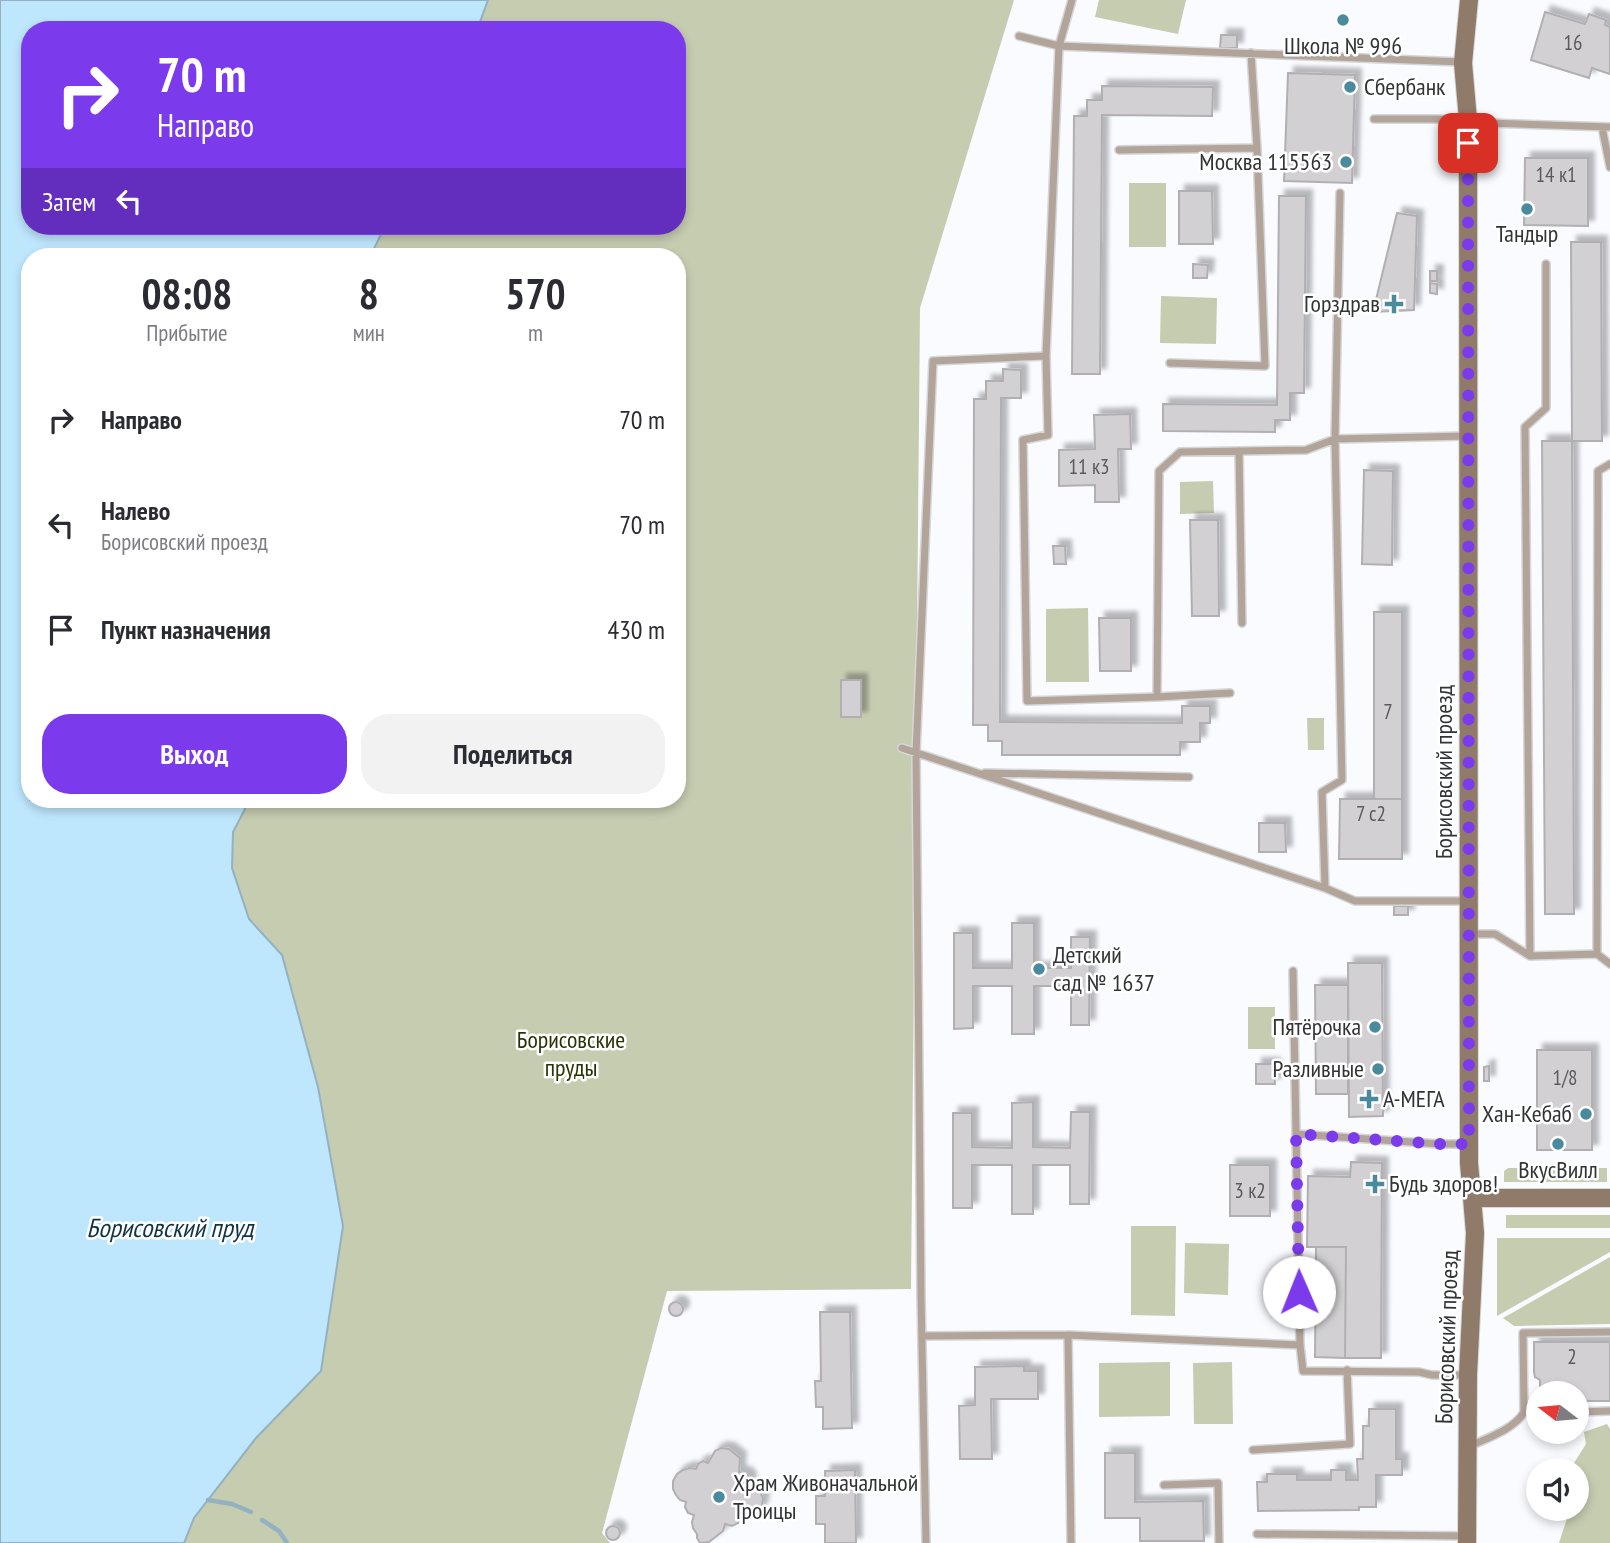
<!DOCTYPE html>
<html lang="ru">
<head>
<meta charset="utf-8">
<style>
	:root { --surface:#fff; --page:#f2f2f3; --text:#2b2b33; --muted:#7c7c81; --accent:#7c3aed }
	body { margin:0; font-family:"PT Sans Narrow",sans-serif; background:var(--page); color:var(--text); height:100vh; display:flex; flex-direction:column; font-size:26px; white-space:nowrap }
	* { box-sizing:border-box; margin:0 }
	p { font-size:23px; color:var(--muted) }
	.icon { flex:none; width:38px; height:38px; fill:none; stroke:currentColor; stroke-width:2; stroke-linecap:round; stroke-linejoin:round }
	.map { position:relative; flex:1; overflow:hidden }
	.side { position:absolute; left:21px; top:248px; width:665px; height:560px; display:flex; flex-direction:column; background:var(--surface); border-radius:28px; box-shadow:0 4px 10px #0003 }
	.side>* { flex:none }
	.hud { position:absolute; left:21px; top:21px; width:665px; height:214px; border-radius:28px; box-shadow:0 4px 10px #0003; background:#7c3aed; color:#fff; overflow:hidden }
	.needle { width:46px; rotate:286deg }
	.tools { position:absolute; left:1526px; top:1381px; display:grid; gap:14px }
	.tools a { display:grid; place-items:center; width:63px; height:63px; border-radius:50%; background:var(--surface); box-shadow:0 4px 10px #0003; font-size:35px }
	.pin { position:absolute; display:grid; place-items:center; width:60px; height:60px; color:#fff; margin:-30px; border-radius:14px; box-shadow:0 4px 10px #0006 }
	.me { position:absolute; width:77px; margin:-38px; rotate:359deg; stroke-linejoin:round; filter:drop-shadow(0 0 5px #0008) }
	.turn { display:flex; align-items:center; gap:24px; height:147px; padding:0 21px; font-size:32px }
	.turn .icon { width:91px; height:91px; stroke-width:2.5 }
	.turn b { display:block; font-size:49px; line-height:60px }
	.then { display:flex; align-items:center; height:66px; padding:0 21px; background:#0003; gap:14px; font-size:26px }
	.eta { display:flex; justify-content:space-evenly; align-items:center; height:119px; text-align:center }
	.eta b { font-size:42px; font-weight:800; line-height:49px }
	.button { display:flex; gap:14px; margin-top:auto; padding:14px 21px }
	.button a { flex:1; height:80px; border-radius:28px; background:var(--accent); color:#fff; font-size:28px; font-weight:800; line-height:80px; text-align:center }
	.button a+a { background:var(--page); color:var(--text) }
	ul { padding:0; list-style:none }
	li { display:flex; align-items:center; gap:21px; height:105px; padding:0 21px }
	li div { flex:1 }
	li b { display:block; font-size:26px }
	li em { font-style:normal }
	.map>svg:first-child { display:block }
</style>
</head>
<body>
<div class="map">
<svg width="1610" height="1543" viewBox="0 0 1610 1543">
	<defs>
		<filter id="shadow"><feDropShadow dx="6" dy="-6" stdDeviation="2" flood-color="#0004"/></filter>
	</defs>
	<rect width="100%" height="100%" fill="#f9fbff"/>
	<path fill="#c5ccb0" d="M488,0h526l-94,308 -9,981 -244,2 -65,242 8,10h-426l10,-25 62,-80 65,-67 -3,-284 -36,-132 -33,-36 -17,-51 1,-36 12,-23 -4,-9h436v-543h-307l15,-31h292v-196h-200z
		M1099,0h87l-8,34 -83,-17z
		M1129,183h37v64h-37z
		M1161,296l56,2 -1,46 -56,-1z
		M1213,481l1,32 -34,1v-32z
		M1088,608l1,74h-43v-73z
		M1307,718h17v32h-16z
		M1248,1007h27v42h-27z
		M1508,1168h99v14h-103v-11z
		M1506,1215h104v13h-104z
		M1131,1226h45l-1,90 -44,-1z
		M1497,1238h113v14l-113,64z
		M1185,1243l44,1 -1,51 -44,-2z
		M1610,1257v67l-96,2 -11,-8z
		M1170,1362v54l-71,1v-54z
		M1232,1362l1,62h-39l-1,-61z
		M1607,1424l3,5v114h-51l11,-34 7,-1v-22l3,-7 -6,-16 12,-19 -2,-12z"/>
	<path fill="#bee7fe" stroke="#94b1c1" stroke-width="2" d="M0,0h488l-11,30h-447v196h355l-15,31h-340v543h211l4,9 -12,23 -1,36 17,51 33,36 36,132 25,139 -22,145 -65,67 -62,80 -10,25h-184z"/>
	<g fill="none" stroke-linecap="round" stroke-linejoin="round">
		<path stroke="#94b1c1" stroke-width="4.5" d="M208,1500l24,4 19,8
			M262,1520l17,11 8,12"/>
	</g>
	<path fill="#d3d0d4" stroke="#b2afb3" stroke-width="2" filter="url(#shadow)" d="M1545,12l40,12 4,-10 17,6 -1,5 5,2v47l-18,-6 -3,10 -58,-18z
		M1221,35h16v13h-17z
		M1288,73l67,2 -3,108 -68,-2z
		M1102,86l111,1 -1,29 -110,-1 -2,259h-28l2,-258h13v-16h15z
		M1525,158h63v68l-64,-1z
		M1179,191h33l1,53h-34z
		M1279,196h27l-2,197h-14v27h-15v12l-112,-1v-27l114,1z
		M1397,213l20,3 -3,94 -41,2z
		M1571,242h30l1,199h-30z
		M1193,264l15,1 -1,13h-14z
		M1430,271h7v10h-7z
		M1430,283l7,1v10l-7,-1z
		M1003,369l18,1v28h-20l-1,324 182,1v-17h28v17h-10v19h-20v13h-178v-14h-14v-16h-15l1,-326h12v-18h17z
		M1130,414l1,35h-13l1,53h-24v-17l-36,1v-36l36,-1 -1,-34z
		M1542,441h30l2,473h-29z
		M1364,470l29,1 -1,94 -30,-1z
		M1190,520h28l1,96h-27z
		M1053,546h12l1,18h-12z
		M1374,612h28v187h-28z
		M1099,618h32v53h-31z
		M841,680h20v37h-20z
		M1340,799h62v60h-63z
		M1259,823h26l1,29h-27z
		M1394,906h14v9h-14z
		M1012,923h22v45h37v-31h19l-1,88h-18v-39h-37v48h-22v-48h-39v42l-19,1v-96h19v35h39z
		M1348,963h34l1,153 -34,1z
		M1315,985h33v109h-32z
		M1537,1050h55v100h-55z
		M1256,1064h18l1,20h-19z
		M1489,1066v15h-5v-14z
		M1033,1102v45l37,1 1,-36h19l-1,92h-19v-39h-37v49h-21v-49h-40v43h-19v-95h19v34l40,1v-45z
		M1351,1162l31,1 -1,195h-36l1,-111h-39l1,-71 42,1z
		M1230,1165h40v51h-40z
		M1316,1247h30l-1,111 -30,-1z
		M669 1309a7 7 0 1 1 14 0a7 7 0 1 1-14 0Z
		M820,1312h30l2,116 -29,1v-22h-7l-1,-26h6z
		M1534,1342h76v59h-33v-8h-37v-13l-5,-3 -1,-5z
		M1024,1366v5h14v28h-47l1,60h-32l-1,-53 16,-1v-38z
		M1369,1409h27v50h6v16h-26v32h-17v3l-101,1 -1,-29h10v-8h30v6h34v-10h15v10h12l-1,-21h6v-33h6z
		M721,1448l8,1 11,9 -1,14 8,2 3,5 -1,6 11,7 3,6 -1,8 -4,7 -5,4 -7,2 -7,-2 -1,6 -6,3 -7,-2 -2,7 -14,11 -9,1 -3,-5v-4l-4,-6 -1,-6 2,-7 -6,-2 -3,-6 1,-5 -6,-2 -4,-5 -3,-6v-8l4,-7 6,-4 6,-2 7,1 2,-5 5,-3 5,2 7,-12z
		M1105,1453h30v49l68,-1 1,40h-64v-23h-35z
		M855,1470l1,73h-31v-19h-9v-28h9v-25z
		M606 1533a7 7 0 1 1 14 0a7 7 0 1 1-14 0Z"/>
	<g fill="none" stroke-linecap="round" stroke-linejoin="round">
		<g stroke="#d5d7da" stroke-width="10">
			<path id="lane" d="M1019,36l40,10 403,16
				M1374,119h63l52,4 121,4
				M1602,127l8,40
				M1119,150l138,-2
				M1046,356l2,79 -25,5 4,261 130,-4
				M1170,363l95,3 -8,-218 -6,-95
				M1239,451l3,172
				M1230,693l-73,4 2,-226 21,-19 126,-2 29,-11 132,-3
				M902,748l423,140 30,13h113
				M985,773l204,4
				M1325,888l-3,-96 20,-12 -7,-341 5,-246
				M1470,934h25l35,22 67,-2 13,10
				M1597,954l1,-483 12,-7
				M1530,956l-5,-529 21,-19v-144
				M1293,971l7,374
				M1296,1134l143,10h30
				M1068,1335l3,208
				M923,1336l145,-1 232,10 3,26 116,1 13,3h35
				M1538,1412h-14l-1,-79 87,-1
				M1577,1412l33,-1
				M1468,1447c17,-8 47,-18 56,-35
				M1253,1450l97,-6 -3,-74
				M1164,1485l54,-2 1,60
				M1257,1534l210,2
				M926,1543l-5,-248 -5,-542 17,-392 113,-5 13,-310 13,-46"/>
		</g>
		<g stroke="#d5d7da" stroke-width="20">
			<path id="secondary" d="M1472,1198h138
				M1467,1543l1,-168 7,-142 -6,-70 -1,-1043 -5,-57 6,-63"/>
		</g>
		<use href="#lane" stroke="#b3a499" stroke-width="7"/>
		<use href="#secondary" stroke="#907b6a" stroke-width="18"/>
	</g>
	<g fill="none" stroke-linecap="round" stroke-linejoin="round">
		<path stroke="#7c3aed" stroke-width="12" stroke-dasharray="0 21.6" d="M1299,1292l-3,-158 143,10h30l-1,-1001"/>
	</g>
	<g fill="#498b9c" stroke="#fff" stroke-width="2.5">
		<circle cx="1343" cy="20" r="7"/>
		<circle cx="1350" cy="87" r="7"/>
		<circle cx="1346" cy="162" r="7"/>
		<circle cx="1527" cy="209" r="7"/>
		<path d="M1390.5 293.5h7v7h7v7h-7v7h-7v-7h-7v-7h7z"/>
		<circle cx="1039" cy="969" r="7"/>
		<circle cx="1375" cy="1027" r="7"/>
		<circle cx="1378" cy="1069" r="7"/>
		<path d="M1365.5 1088.5h7v7h7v7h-7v7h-7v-7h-7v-7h7z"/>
		<circle cx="1586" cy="1114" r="7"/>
		<circle cx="1558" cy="1144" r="7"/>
		<path d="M1371.5 1173.5h7v7h7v7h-7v7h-7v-7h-7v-7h7z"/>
		<circle cx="719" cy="1497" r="7"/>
	</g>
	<g text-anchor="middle" stroke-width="5" stroke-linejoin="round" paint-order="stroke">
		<g font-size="21" fill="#5a5a5c">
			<text x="1573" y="50">16</text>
			<text x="1556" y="182">14 к1</text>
			<text x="1089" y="474">11 к3</text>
			<text x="1388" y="719">7</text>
			<text x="1371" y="821">7 с2</text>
			<text x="1565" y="1085">1/8</text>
			<text x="1250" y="1198">3 к2</text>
			<text x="1572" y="1364">2</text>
		</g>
		<g font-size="24" fill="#323334" stroke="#fff" text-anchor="start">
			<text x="1343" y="54" text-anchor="middle">Школа № 996</text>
			<text x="1364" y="95">Сбербанк</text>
			<text x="1332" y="170" text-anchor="end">Москва 115563</text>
			<text x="1527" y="242" text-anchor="middle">Тандыр</text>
			<text x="1380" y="312" text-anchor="end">Горздрав</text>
			<text x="1053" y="963">Детский<tspan x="1053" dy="28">сад № 1637</tspan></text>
			<text x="1361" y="1035" text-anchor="end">Пятёрочка</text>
			<text x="1364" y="1077" text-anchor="end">Разливные</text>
			<text x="1383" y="1107">А-МЕГА</text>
			<text x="1572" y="1122" text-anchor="end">Хан-Кебаб</text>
			<text x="1558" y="1178" text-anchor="middle">ВкусВилл</text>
			<text x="1389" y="1192">Будь здоров!</text>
			<text x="733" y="1491">Храм Живоначальной<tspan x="733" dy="28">Троицы</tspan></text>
		</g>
		<g font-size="24" fill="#323334" stroke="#fff">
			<text transform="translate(1444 772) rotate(-90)" y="8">Борисовский проезд</text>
			<text transform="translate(1447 1337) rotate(-88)" y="8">Борисовский проезд</text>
		</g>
		<g font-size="24" fill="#2a3304" stroke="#fff">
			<text x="571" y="1048">Борисовские<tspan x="571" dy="28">пруды</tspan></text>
		</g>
		<g font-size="26" font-style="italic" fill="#113445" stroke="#fff">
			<text x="170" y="1237">Борисовский пруд</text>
		</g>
	</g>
</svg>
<div class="tools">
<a><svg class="needle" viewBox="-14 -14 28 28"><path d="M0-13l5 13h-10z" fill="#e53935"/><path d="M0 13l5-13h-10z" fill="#7c7c81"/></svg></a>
<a><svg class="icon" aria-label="sound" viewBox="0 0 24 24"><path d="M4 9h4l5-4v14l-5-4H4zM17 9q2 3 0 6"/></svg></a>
</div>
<div class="pin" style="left:1468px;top:143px;background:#d93025"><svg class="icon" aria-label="arrive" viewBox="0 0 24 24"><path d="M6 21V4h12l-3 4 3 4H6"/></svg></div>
<svg class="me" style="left:1299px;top:1292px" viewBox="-20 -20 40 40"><circle r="19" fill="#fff"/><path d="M0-13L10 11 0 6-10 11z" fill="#7c3aed"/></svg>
<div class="hud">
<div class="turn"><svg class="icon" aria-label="right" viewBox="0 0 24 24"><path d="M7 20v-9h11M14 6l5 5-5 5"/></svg><div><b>70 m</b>Направо</div></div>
<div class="then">Затем<svg class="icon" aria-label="left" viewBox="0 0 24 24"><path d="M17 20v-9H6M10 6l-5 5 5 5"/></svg></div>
</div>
<section class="side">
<div class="eta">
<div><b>08:08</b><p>Прибытие</p></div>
<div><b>8</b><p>мин</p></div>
<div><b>570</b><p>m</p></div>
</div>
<ul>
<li><svg class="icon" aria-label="right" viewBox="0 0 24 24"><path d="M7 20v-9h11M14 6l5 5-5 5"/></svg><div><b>Направо</b></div><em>70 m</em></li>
<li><svg class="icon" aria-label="left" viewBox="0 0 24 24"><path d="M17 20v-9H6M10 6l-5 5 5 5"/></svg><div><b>Налево</b><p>Борисовский проезд</p></div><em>70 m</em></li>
<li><svg class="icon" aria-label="arrive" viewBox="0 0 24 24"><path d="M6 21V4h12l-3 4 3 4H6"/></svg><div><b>Пункт назначения</b></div><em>430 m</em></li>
</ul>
<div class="button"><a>Выход</a><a>Поделиться</a></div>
</section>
</div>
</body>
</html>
